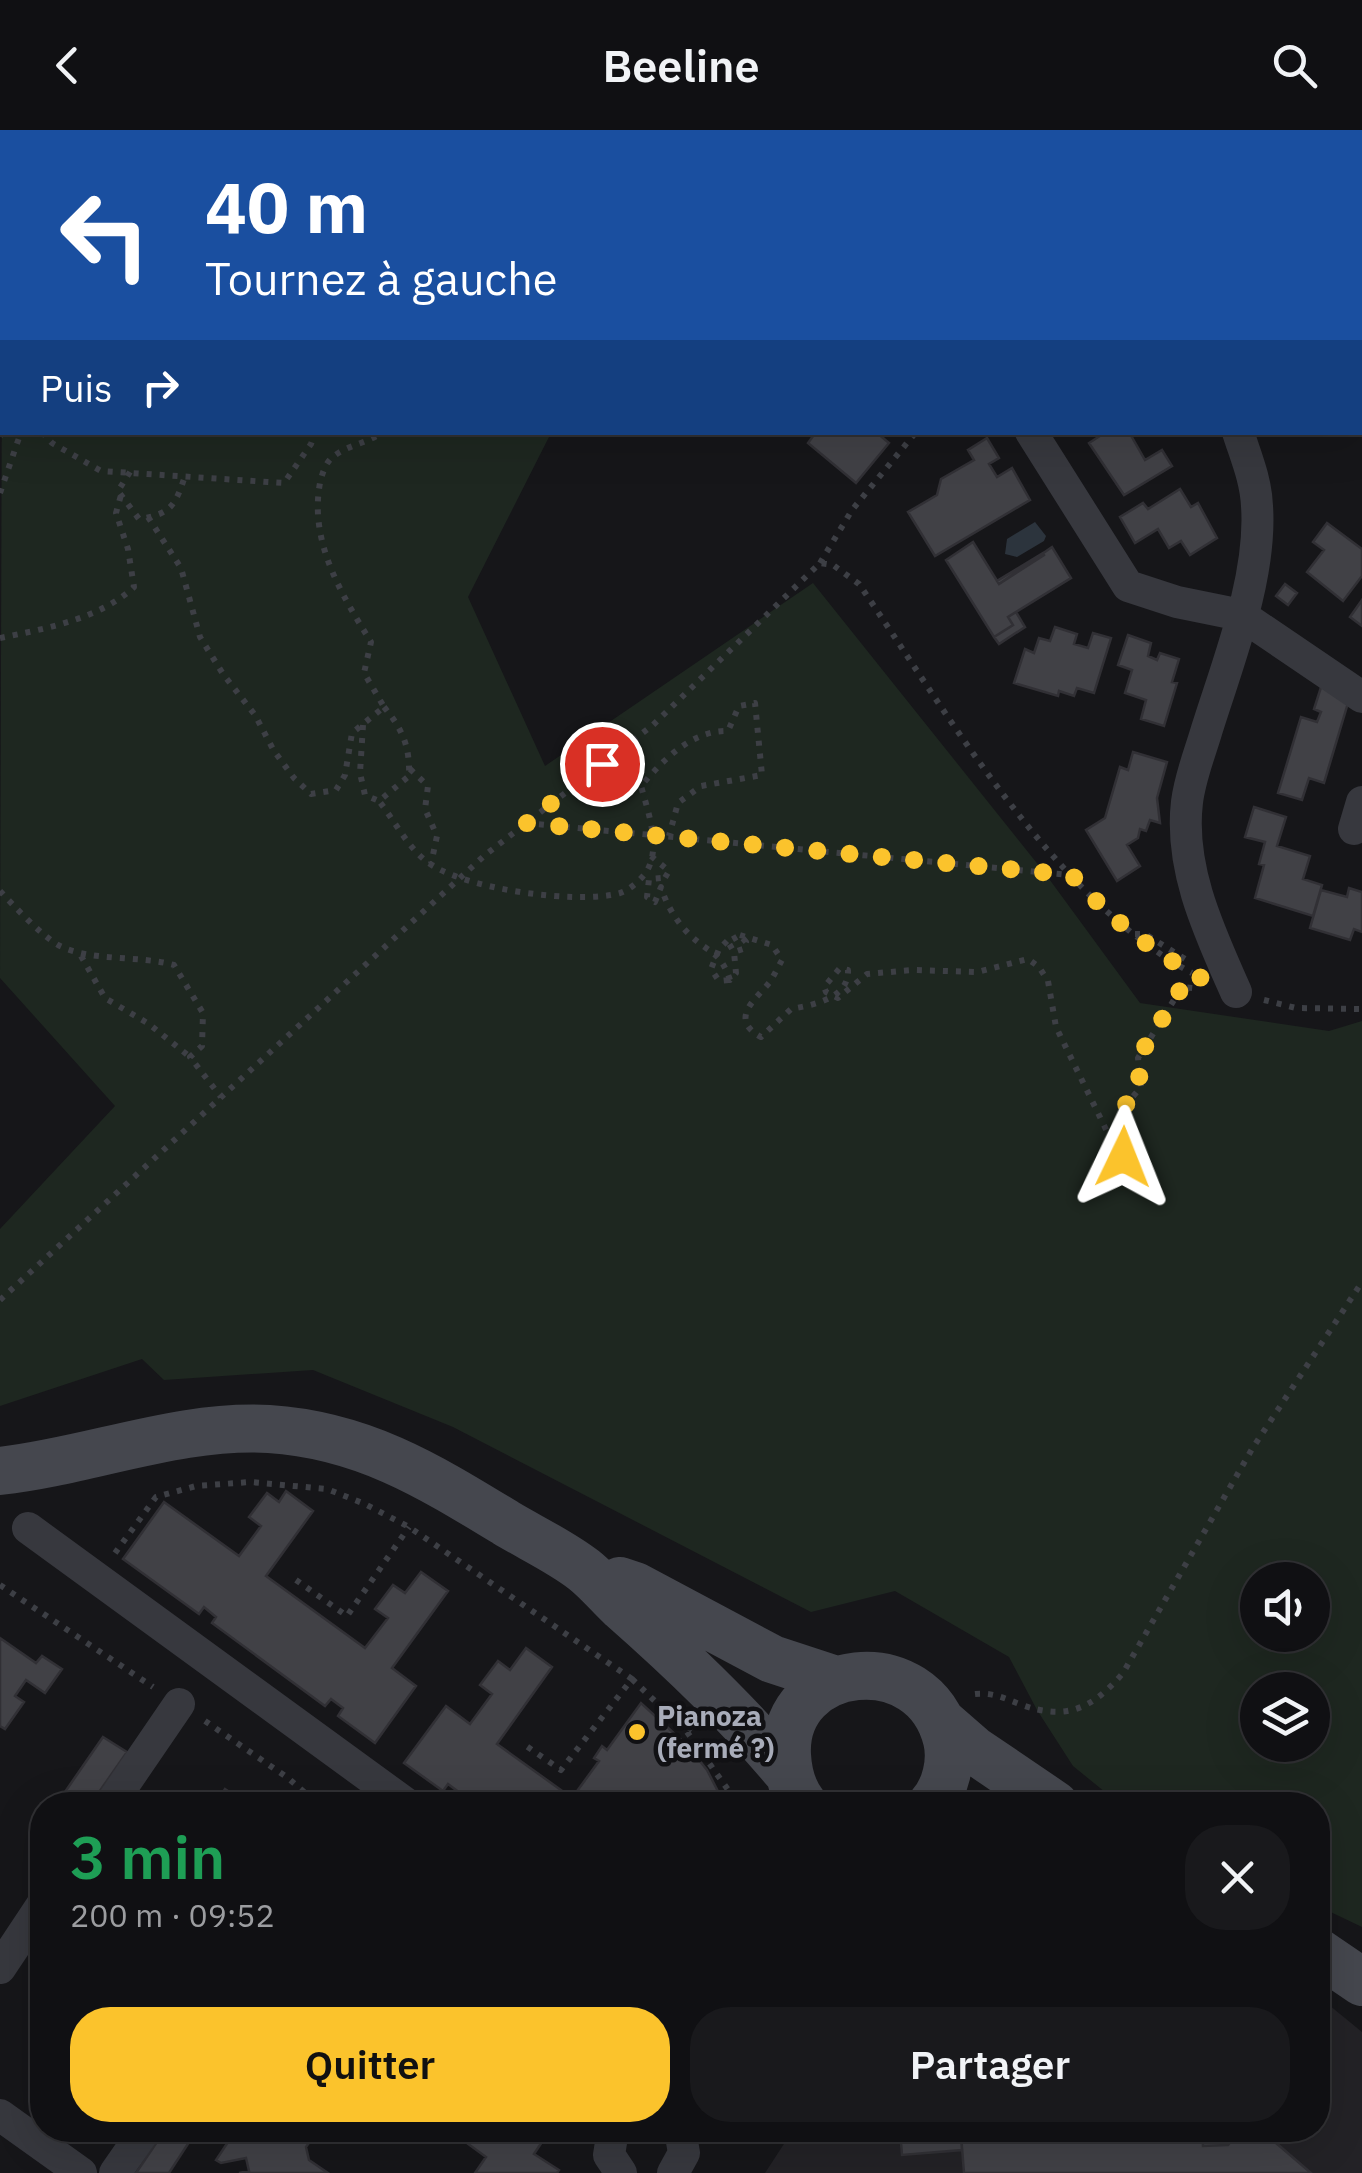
<!DOCTYPE html>
<html lang="fr">
<head>
<meta charset="utf-8">
<style>
	:root { --surface:#101013; --page:#19191c; --text:#f1f3f6; --muted:#9c9da0; --line:#303033; --accent:#fbc32c }
	body { margin:0; font-family:"IBM Plex Sans",sans-serif; background:var(--page); color:var(--text); height:100vh; display:flex; flex-direction:column; font-size:38px; white-space:nowrap }
	* { box-sizing:border-box; margin:0 }
	p { font-size:32px; color:var(--muted) }
	.icon { flex:none; width:55px; height:55px; fill:none; stroke:currentColor; stroke-width:2; stroke-linecap:round; stroke-linejoin:round }
	.map { position:relative; flex:1; overflow:hidden }
	.details { position:absolute; left:30px; top:1662px; width:1300px; height:350px; display:flex; flex-direction:column; background:var(--surface); border-radius:40px; box-shadow:0 10px 40px #0002,0 0 0 2px var(--line) }
	.details>* { flex:none }
	.guide { position:absolute; left:0px; top:0px; width:1362px; height:305px; box-shadow:0 10px 40px #0002,0 0 0 2px var(--line); background:#1a4fa0; color:#fff; overflow:hidden }
	.fabs { position:absolute; left:1240px; top:1432px; display:grid; gap:20px }
	.fabs a { display:grid; place-items:center; width:90px; height:90px; border-radius:50%; background:var(--surface); box-shadow:0 10px 40px #0002,0 0 0 2px var(--line); font-size:50px }
	.pin { position:absolute; display:grid; place-items:center; width:85px; height:85px; color:#fff; margin:-42px; border:5px solid #fff; border-radius:50%; box-shadow:0 2px 10px #0007 }
	.me { position:absolute; width:110px; margin:-55px; rotate:2deg; stroke-linejoin:round; filter:drop-shadow(0 0 8px #0008) }
	.turn { display:flex; align-items:center; gap:35px; height:210px; padding:0 40px; font-size:45px }
	.turn .icon { width:130px; height:130px; stroke-width:2.5 }
	.turn b { display:block; font-size:70px; line-height:85px }
	.then { display:flex; align-items:center; height:95px; padding:0 40px; background:#0003; gap:20px; font-size:38px }
	.round { display:grid; place-items:center; flex:none; width:105px; height:105px; border-radius:40px; background:var(--page) }
	.overview { display:flex; align-items:center; justify-content:space-between; height:170px; padding:0 40px }
	h1 { font-size:60px; font-weight:600; line-height:75px; color:#1e9e55 }
	.action { display:flex; gap:20px; margin-top:auto; padding:20px 40px }
	.action a { flex:1; height:115px; border-radius:40px; background:var(--accent); color:#111; font-size:40px; font-weight:600; line-height:115px; text-align:center }
	.action a+a { background:var(--page); color:var(--text) }
	header { display:flex; justify-content:space-between; align-items:center; height:130px; padding:0 40px; background:var(--surface); font-size:45px; font-weight:600 }
	.map>svg:first-child { display:block }
</style>
</head>
<body>
<header><svg class="icon" aria-label="back" viewBox="0 0 24 24"><path d="M15 5l-7 7 7 7"/></svg>Beeline<svg class="icon" aria-label="search" viewBox="0 0 24 24"><circle cx="10" cy="10" r="6"/><path d="M15 15l6 6"/></svg></header>
<div class="map">
<svg width="1362" height="2043" viewBox="0 0 1362 2043">
	<rect width="100%" height="100%" fill="#161619"/>
	<path fill="#232226" d="M1318,1866l44,36v141h-597l28,-43h525z"/>
	<path fill="#1e2720" fill-rule="evenodd" d="M33,0h314l3,2h-316z
		M2,206v96l549,1 -83,164 77,169 268,-183 231,289 96,131 189,28 33,-10v906l-44,-21v-101h-197l-48,-39 -36,-56 -28,-53 -114,-66 -84,21 -358,-185 -140,-57 -149,10 -22,-21 -142,47v-177l115,-123 -115,-128zM1312,1450v55h-54v-55zM1258,1560h54v55h-54z"/>
	<path fill="#2c343d" d="M1035,392l11,14 -2,5 -27,16 -12,-3 2,-15z"/>
	<path fill="#414146" stroke="#313035" stroke-width="2.5" d="M409,0h71l3,2h-71z
		M1334,0h28v54l-2,-52h-27z
		M816,302h60l13,11 -33,40 -48,-40z
		M1106,302h23l16,28 17,-10 10,16 -48,29 -35,-52z
		M987,308l12,20 -10,6 8,13 15,-9 18,32 -95,56 -27,-44 29,-17 4,-16 33,-19 -6,-10z
		M1180,359l11,18 7,-4 19,35 -27,17 -9,-14 -12,7 -11,-19 -23,14 -15,-26 23,-14 5,6z
		M1327,393l35,26v27l-19,25 -36,-29 17,-22 -11,-8z
		M973,412l26,42 53,-37 19,31 -63,39 5,8 -19,12 -48,-77z
		M1043,423l1,2 -45,29 -2,-3z
		M1285,454l12,9 -9,12 -12,-9z
		M1362,470v26l-12,-9z
		M1016,482l9,15 -26,17 -5,-7 19,-12 -5,-8z
		M1055,497l22,7 -3,10 14,4 5,-15 18,5 -17,55 -17,-5 -3,8 -15,-5 -1,5 -44,-13 11,-34 9,4 5,-15 11,3z
		M1128,505l23,8 -3,13 9,4 3,-7 19,6 -7,23 5,1 -13,43 -23,-7 5,-19 -21,-7 7,-23 -14,-5z
		M1322,554l26,19 -24,80 -15,-5 -7,22 -24,-7 23,-76 16,5 4,-10 -7,-3z
		M1133,622l34,10 -10,36 3,25 -10,-3 -4,11 -6,-2 -2,9 -11,7 13,21 -23,15 -31,-51 19,-12 15,-51 8,3z
		M1254,677l32,10 -9,29 33,10 -7,23 19,6 -9,31 -58,-18 9,-33 -5,-1 6,-22 -20,-5z
		M1349,758l13,4v40l-8,-3 -4,11 -40,-12 11,-38 26,7z
		M286,1361l27,20 -47,65 99,72 23,-30 -13,-9 18,-24 12,8 16,-21 27,19 -56,77 24,18 -41,57 -37,-27 5,-8 -12,-9 -6,7 -113,-83 4,-6 -12,-10 -5,7 -76,-55 41,-57 75,54 22,-30 -12,-9 18,-24 12,9z
		M0,1508l36,25 6,-7 20,13 -17,24 -19,-13 -11,16 9,6 -19,27 -5,-3z
		M526,1518l26,19 -55,77 75,54 27,-37 -5,-3 8,-12 5,4 34,-47 46,42 20,25 17,33 -2,2h-260l-8,-5 6,-7 -12,-9 -5,7 -39,-28 42,-57 24,18 22,-30 -12,-9 18,-24 12,9z
		M103,1607l24,15 -37,53h-27l-5,-3z
		M225,1659l24,16h-46l4,-6 8,5z
		M165,2000h32l-28,43h-33z
		M236,2000h82l-12,17 3,13 19,13h-89l10,-2 -3,-13 -25,5 -5,-3z
		M465,2000h85l-16,24 25,16 -2,3h-82l11,-16 -26,-19z
		M900,2000h100v1l-39,4 1,15 -60,5z
		M1000,2000h202l1,16 25,-1 12,-15h21l50,43h-347l-3,-38z
		M1202,2000h38l-12,15 -25,1z
		M1261,2000h27l-11,14z"/>
	<g fill="none" stroke-linecap="round" stroke-linejoin="round">
		<path stroke="#3d3f45" stroke-width="6" stroke-dasharray="5 8" stroke-linecap="butt" d="M39,0l1,2
			M42,302l10,11 49,28 183,12 27,-39 4,-12
			M0,306l3,-4
			M130,342l-12,19 21,28c32,-5 36,-13 46,-43
			M0,363l21,-61
			M148,387l33,51 19,69 23,37 32,41 19,36 20,27 17,16 25,-4 9,-15 7,-42 32,-26 -20,-34 7,-31c-30,-48 -62,-101 -51,-159 2,-9 6,-22 14,-27 14,-11 34,-13 49,-24
			M820,433l32,-53 64,-78
			M0,508c44,-9 100,-19 134,-51l-6,-38 -12,-36 5,-18
			M384,577c19,23 26,40 25,69l-30,25c15,19 28,45 47,60 35,28 151,44 194,32 8,-2 18,-11 24,-18 19,-24 4,-63 -3,-89 22,-26 51,-56 87,-55l11,-25 16,-3 7,72 -61,11 -23,17 -9,33
			M363,595l-3,48 5,22 14,6
			M410,639l18,17 -3,23 12,27 -6,28
			M526,693l544,52
			M651,726l18,15 -6,10 -2,-3 -12,1 -2,18 8,5 6,-15c5,17 15,34 28,47 20,20 31,16 41,46l6,-7 -2,-21 9,-3 3,-7 -6,-7 -12,7 6,10
			M0,761c14,15 41,44 58,54 32,17 81,10 116,20l29,48 -1,33 -12,11 31,40
			M1135,804h10l40,25
			M740,805l32,10 10,15c-4,7 -8,16 -13,23 -13,16 -41,36 -8,54l30,-28c21,-4 58,-10 57,-39l-8,-2 -16,19 2,5 12,6 29,-24 46,-4 64,2 51,-13 11,8 9,14 8,46 61,125 6,5 1,-23 5,-7 -5,-20 17,-20 -3,-29 44,-71 11,1 6,-4
			M727,811l-8,8 -8,20 8,12 10,-1
			M81,826l24,42 44,26 41,33
			M1264,870l32,8 66,1
			M1123,1027l22,19
			M0,1170l485,-445 168,-130 167,-162 13,2 26,19c88,128 194,315 333,389
			M115,1423l41,-56 40,-11 54,-4 77,7 38,15 44,23 223,152 -71,91 -39,-27
			M296,1450l51,36 62,-89
			M0,1455l153,102
			M632,1549l55,53 7,-9
			M975,1564c18,-2 31,5 47,11 45,16 71,3 101,-32l129,-224 110,-167
			M205,1591l83,57 31,27
			M687,1602l44,62 4,11"/>
		<path stroke="#37383e" stroke-width="18" d="M1250,2v-2"/>
		<path stroke="#37383e" stroke-width="32" d="M713,0l3,2
			M1028,0l3,2
			M1360,156l2,1
			M1031,302l97,154 49,16 64,13 121,82
			M1354,699l8,-27
			M1236,862c-26,-59 -57,-123 -49,-190 3,-25 13,-49 20,-73 21,-67 55,-152 50,-223 -1,-26 -11,-49 -19,-74
			M28,1398l380,277
			M110,1675l69,-101
			M0,1838l42,-63
			M0,1985l81,58
			M613,2000l-4,25 12,18
			M115,2043l30,-43
			M673,2043l11,-20 -4,-23"/>
		<path stroke="#45474e" stroke-width="48" d="M0,1341c90,-10 178,-47 269,-42 94,6 160,47 237,94 25,15 55,29 78,47 14,11 25,25 38,37 59,52 116,106 166,166
			M620,1451l15,5 137,73 64,21
			M943,1593l31,27 81,55
			M804,1675c-12,-15 -16,-31 -17,-50 -5,-94 137,-111 160,-15 5,21 -1,48 -16,65
			M1318,1822l44,30"/>
	</g>
	<g fill="none" stroke-linecap="round" stroke-linejoin="round">
		<path stroke="#fbc32c" stroke-width="18" stroke-dasharray="0 32.4" d="M602,634l-76,59 546,52c37,43 81,77 131,104l-10,9 -11,-1 -44,71 2,29 -16,20 5,20 -5,7 -1,23"/>
	</g>
	<circle fill="#fbc32c" stroke="#111114" stroke-width="4" cx="637" cy="1602" r="10"/>
	<g text-anchor="middle" stroke-width="9" stroke-linejoin="round" paint-order="stroke">
		<g font-size="28" font-weight="bold" fill="#a8acb9" stroke="#111114" text-anchor="start">
			<text x="657" y="1596">Pianoza<tspan x="657" dy="32">(fermé ?)</tspan></text>
		</g>
	</g>
</svg>
<div class="fabs">
<a><svg class="icon" aria-label="sound" viewBox="0 0 24 24"><path d="M4 9h4l5-4v14l-5-4H4zM17 9q2 3 0 6"/></svg></a>
<a><svg class="icon" aria-label="layers" viewBox="0 0 24 24"><path d="M12 4l9 5-9 5-9-5zM3 14l9 5 9-5"/></svg></a>
</div>
<div class="pin" style="left:602px;top:634px;background:#d93025"><svg class="icon" aria-label="arrive" viewBox="0 0 24 24"><path d="M6 21V4h12l-3 4 3 4H6"/></svg></div>
<svg class="me" style="left:1123px;top:1027px" viewBox="-20 -20 40 40"><path d="M0-17L14 15 0 8-14 15z" fill="#fbc32c" stroke="#fff" stroke-width="4"/></svg>
<div class="guide">
<div class="turn"><svg class="icon" aria-label="left" viewBox="0 0 24 24"><path d="M17 20v-9H6M10 6l-5 5 5 5"/></svg><div><b>40 m</b>Tournez à gauche</div></div>
<div class="then">Puis<svg class="icon" aria-label="right" viewBox="0 0 24 24"><path d="M7 20v-9h11M14 6l5 5-5 5"/></svg></div>
</div>
<section class="details">
<div class="overview"><div><h1>3 min</h1><p>200 m · 09:52</p></div><a class="round"><svg class="icon" aria-label="close" viewBox="0 0 24 24"><path d="M6 6l12 12M18 6L6 18"/></svg></a></div>
<div class="action"><a>Quitter</a><a>Partager</a></div>
</section>
</div>
</body>
</html>
